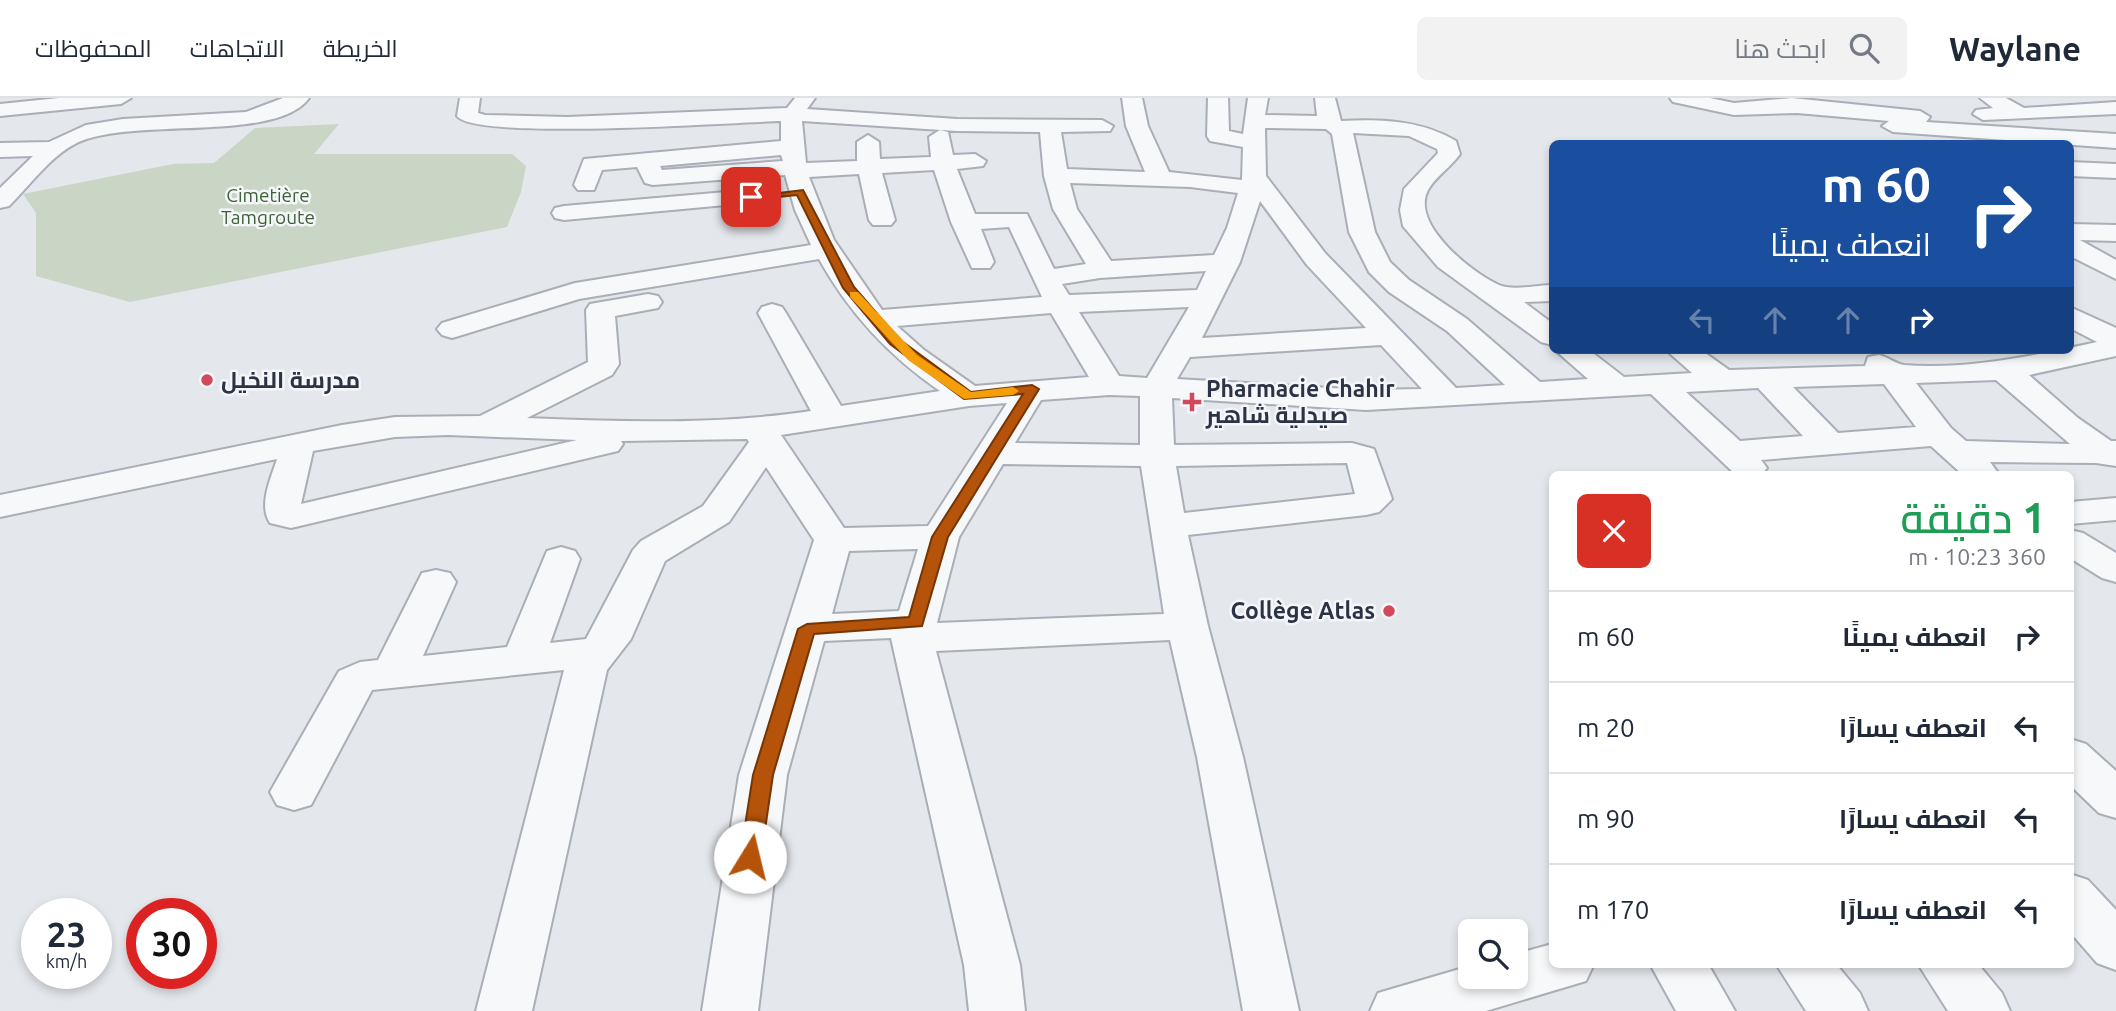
<!DOCTYPE html>
<html lang="ar">
<head>
<meta charset="utf-8">
<style>
	:root { --surface:#fff; --page:#f2f2f3; --text:#1f2937; --muted:#747a83; --line:#e0e1e3 }
	body { margin:0; font-family:Ubuntu,Cairo,sans-serif; background:var(--page); color:var(--text); direction:rtl; height:100vh; display:flex; flex-direction:column; font-size:26px; white-space:nowrap }
	* { box-sizing:border-box; margin:0 }
	p { font-size:23px; color:var(--muted) }
	.icon { flex:none; width:38px; height:38px; fill:none; stroke:currentColor; stroke-width:2; stroke-linecap:round; stroke-linejoin:round }
	.map { position:relative; flex:1; overflow:hidden; direction:ltr }
	.panel { position:absolute; left:1549px; top:373px; width:525px; height:497px; display:flex; flex-direction:column; background:var(--surface); border-radius:10px; box-shadow:0 4px 10px #0003; direction:rtl }
	.panel>* { flex:none }
	.top-card { position:absolute; left:1549px; top:42px; width:525px; height:214px; border-radius:10px; box-shadow:0 4px 10px #0003; direction:rtl; background:#1a4fa0; color:#fff; overflow:hidden }
	.fabs { position:absolute; left:1458px; top:821px; display:grid; gap:14px }
	.fabs a { display:grid; place-items:center; width:70px; height:70px; border-radius:10px; background:var(--surface); box-shadow:0 4px 10px #0003; font-size:35px }
	.speed { position:absolute; left:21px; top:800px; display:flex; gap:14px; font-size:35px; font-weight:700; text-align:center }
	.speed>* { display:grid; place-content:center; width:91px; height:91px; border-radius:50%; background:var(--surface); box-shadow:0 4px 10px #0003; line-height:1 }
	.speed small { font-size:18px; font-weight:400 }
	.speed .limit { border:10px solid #d22; background:#fff; color:#111 }
	.pin { position:absolute; display:grid; place-items:center; width:60px; height:60px; color:#fff; margin:-30px; border-radius:14px; box-shadow:0 4px 10px #0006 }
	.me { position:absolute; width:77px; margin:-38px; rotate:9deg; stroke-linejoin:round; filter:drop-shadow(0 0 5px #0008) }
	.turn { display:flex; align-items:center; gap:24px; height:147px; padding:0 28px; font-size:32px }
	.turn .icon { width:91px; height:91px; stroke-width:2.5 }
	.turn b { display:block; font-size:49px; line-height:60px }
	.lanes { display:flex; align-items:center; height:66px; padding:0 28px; background:#0003; justify-content:center; gap:35px; direction:ltr }
	.lanes .off { opacity:.35 }
	.round { display:grid; place-items:center; flex:none; width:74px; height:74px; border-radius:10px; background:var(--page) }
	.summary { display:flex; align-items:center; justify-content:space-between; height:119px; padding:0 28px }
	h1 { font-size:42px; font-weight:600; line-height:52px; color:#1e9e55 }
	ul { padding:0; list-style:none }
	li { display:flex; align-items:center; gap:21px; height:91px; padding:0 28px; border-top:2px solid var(--line) }
	li div { flex:1 }
	li b { display:block; font-size:26px }
	li em { font-style:normal }
	header { display:flex; align-items:center; gap:42px; box-sizing:border-box; height:98px; padding:0 35px; background:var(--surface); border-bottom:2px solid var(--line) }
	header strong { font-size:33px }
	nav { display:flex; gap:38px; margin-inline-start:auto; font-size:24px }
	.search { width:490px; height:63px; background:var(--page); display:flex; align-items:center; gap:18px; box-sizing:border-box; padding:0 24px; border-radius:10px; color:var(--muted); font-size:26px }
	.map>svg:first-child { display:block }
</style>
</head>
<body>
<header>
<strong>Waylane</strong>
<div class="search"><svg class="icon" aria-label="search" viewBox="0 0 24 24"><circle cx="10" cy="10" r="6"/><path d="M15 15l6 6"/></svg>ابحث هنا</div>
<nav><a>الخريطة</a><a>الاتجاهات</a><a>المحفوظات</a></nav>
</header>
<div class="map">
<svg width="2116" height="913" viewBox="0 0 2116 913">
	<rect width="100%" height="100%" fill="#e4e7ec"/>
	<path fill="#c9d6c5" d="M339,26l-25,30h198l14,12 -5,26 -14,35 -377,75 -94,-26v-63l-13,-19 150,-30 41,-1 41,-35z"/>
	<g fill="none" stroke-linecap="round" stroke-linejoin="round">
		<g stroke="#a9aeb7" stroke-width="4">
			<path id="minor" d="M59,0h72l-10,6 -121,12v-12z
				M283,0h26c-33,46 -180,18 -234,46 -25,13 -46,42 -66,62l-9,2v-20l33,-32 -33,1v-14l49,-1 37,-17 37,-6 123,-7z
				M460,0h20l-2,15 7,2 82,2 220,-9 8,-10h20l-8,11 150,10 145,1 11,6 -3,5 -49,1 6,37 78,3 -19,-46 -4,-28h20l6,28 21,46 73,8 1,-33 -33,-6 -3,-5 1,-38h20l1,33 14,3 5,-36h20l-3,17 52,1 -2,-18h20l6,23c40,-2 80,-1 115,20l4,13c-9,13 -25,23 -32,36 -18,34 44,83 71,95 13,6 39,0 53,0v16l-28,1 28,21v22l-11,-3 -103,-75 -35,-41 -3,-16 4,-21 34,-36 -1,-4 -28,-13 -56,-3 22,99 15,30 19,18 58,39 73,63 48,-3 -33,-29h34l35,27 68,-4 -26,-23h35l28,20 136,-4 3,-9 11,-2c9,2 17,9 25,10 65,5 133,-10 193,-23l-27,-14v-21l46,21v28l-87,19 49,43 33,23h5v25l-20,-3 -106,-1 9,12h-37l-31,-28 -170,14 6,8 -5,6h-27l-84,-80 -285,16 -194,-12 2,47 178,-2 22,6 18,50 -13,13 -13,3 -178,20 20,91 35,131 56,254h-56l-46,-254 -27,-117 -234,11 84,314 5,46h-56l-5,-46 -73,-327 -67,3 -37,134 -29,236h-56l37,-236 75,-235 -48,-73 -37,55 -64,39 -34,78 -24,31 -75,341h-56l88,-341 -192,20 -61,115 -17,5 -17,-5 -7,-13 69,-121 21,-9 18,-2 44,-87 14,-3 14,3 6,9 -33,74 84,-9 40,-96 14,-4 14,4 5,8 -30,84 36,-4 47,-89 8,-9 62,-35 46,-64 -2,-3 -126,2 2,3 -5,7 -327,77 -21,-5c-12,-18 1,-45 7,-64l-277,58v-22l342,-70 53,-8 85,-1 108,-54 -2,-52 4,-6 58,-10 10,2 4,6 -4,6 -43,8 4,48 -7,11 -85,43c95,4 191,7 284,-7l-53,-98 4,-6 10,-3 10,3 4,6 55,93 99,-15c-51,-35 -91,-78 -121,-132l-240,40 -117,36 -10,3 -10,-3 -5,-6 5,-6 133,-40 236,-38 -16,-35 -10,-35 -132,10 -8,-2 -8,-16 -35,3 -8,20h-16l-4,-5 10,-26 197,-18v-20c-44,1 -307,20 -324,-5zM802,23l155,10 83,1 4,44 9,33 33,55 -32,5 -27,-55h-52l-18,-45 26,-3 3,-5 -11,-7 -22,1 -5,-23 -8,-2 -11,7 2,20 -51,2 -1,-17 -11,-7 -11,7v19l-51,2zM1265,30l61,1 6,5 17,98 20,40 20,20 58,39 58,54 -49,3 -131,-135 -59,-77zM781,57l2,6 -121,9 -2,-4zM934,72l17,52 21,46h18l4,-6 -13,-33 28,-2 33,70 -160,13 -48,-70 -25,-63 50,-3 10,46 4,5h18l4,-5 -13,-47zM1070,85l120,4 48,6 -11,35 -13,27 -103,6 -34,-52zM1260,103l47,64 59,63 -164,10 38,-76zM1206,173l-9,19 -128,5 -7,-11 38,-6zM1189,209l-42,71 -28,-2 -40,-64zM1051,215l38,64 -114,9 -51,-36 -27,-24zM1381,247l41,44 -56,1 -189,-11 13,-22zM1996,282l74,64 -104,-3 -15,-13 -35,-45zM1884,286l32,43 -78,6 -45,-46zM1758,290l45,48 -63,5 -54,-49zM1109,297l31,1v49l-125,-2 26,-43zM1007,305l-79,123 -84,2 -63,-93 188,-29zM448,337l129,5 -276,64 12,-53 82,-14zM1347,365l8,31 -171,19 -8,-47zM1003,366l138,2 23,148 -227,9 22,-86zM918,451l-19,62 -67,3 17,-63z
				M1670,0h40l24,5 58,-5 128,13 10,6 -4,5 190,12v14l-223,-16 -11,-6 7,-5 -92,-8 -63,2 -61,-13z
				M1980,0h26l18,10 92,-6v12l-133,6 -10,-6 3,-4 17,-2z
				M2070,64l46,2v14l-46,-2z
				M749,92l9,2 3,5 -3,5 -194,18 -9,-2 -3,-5 3,-5 9,-2z
				M2070,126l46,1v16l-36,-1 36,20v19l-46,-23z
				M2116,400v22l-46,4v-22z
				M2070,432l13,3 33,20v29l-14,-4 -32,-20z
				M2070,641l16,5 30,27v47l-17,-5 -29,-28z
				M2070,776l18,6 28,30v60l-19,-7 -27,-31z
				M1552,846v20h42l-8,17 -100,30h-116l8,-18 92,-27v10h46v-22z
				M1650,866h58l27,47h-59z
				M1776,866h60l24,29 8,18h-62z
				M1918,866h60l24,29 8,18h-62z"/>
		</g>
		<use href="#minor" fill="#f7f8fa" fill-rule="evenodd"/>
	</g>
	<path fill="#b45309" stroke="#753606" stroke-width="2" d="M803,92l51,97 45,52 72,53 61,-7 7,4 -91,148 -26,89 -108,8 -41,141 -12,82 -3,6h-15l-3,-6 13,-82 45,-146 9,-5 102,-7 23,-80 91,-143 -59,5 -74,-55 -47,-56 -46,-93 -46,5 -5,-3z"/>
	<path fill="#f59e0b" d="M850,194h8l59,63 54,37 42,-5 6,4 -6,4 -49,4 -56,-39 -58,-63z"/>
	<g fill="#d1495b" stroke="#f4f6f9" stroke-width="2.5">
		<circle cx="207" cy="282" r="7"/>
		<path d="M1188.5 293.5h7v7h7v7h-7v7h-7v-7h-7v-7h7z"/>
		<circle cx="1389" cy="513" r="7"/>
	</g>
	<g text-anchor="middle" stroke-width="5" stroke-linejoin="round" paint-order="stroke">
		<g font-size="19" fill="#3f6138" stroke="#f4f6f9">
			<text x="268" y="104">Cimetière<tspan x="268" dy="22">Tamgroute</tspan></text>
		</g>
		<g font-size="23" font-weight="bold" fill="#2b3445" stroke="#f4f6f9" text-anchor="start">
			<text x="221" y="290">مدرسة النخيل</text>
			<text x="1206" y="299">Pharmacie Chahir<tspan x="1206" dy="26">صيدلية شاهير</tspan></text>
			<text x="1375" y="521" text-anchor="end">Collège Atlas</text>
		</g>
	</g>
</svg>
<div class="fabs">
<a><svg class="icon" aria-label="search" viewBox="0 0 24 24"><circle cx="10" cy="10" r="6"/><path d="M15 15l6 6"/></svg></a>
</div>
<div class="speed"><div>23<small>km/h</small></div><div class="limit">30</div></div>
<div class="pin" style="left:751px;top:99px;background:#d93025"><svg class="icon" aria-label="arrive" viewBox="0 0 24 24"><path d="M6 21V4h12l-3 4 3 4H6"/></svg></div>
<svg class="me" style="left:750px;top:759px" viewBox="-20 -20 40 40"><circle r="19" fill="#fff"/><path d="M0-13L10 11 0 6-10 11z" fill="#b45309"/></svg>
<div class="top-card">
<div class="turn"><svg class="icon" aria-label="right" viewBox="0 0 24 24"><path d="M7 20v-9h11M14 6l5 5-5 5"/></svg><div><b>60 m</b>انعطف يمينًا</div></div>
<div class="lanes"><svg class="icon off" aria-label="left" viewBox="0 0 24 24"><path d="M17 20v-9H6M10 6l-5 5 5 5"/></svg><svg class="icon off" aria-label="ahead" viewBox="0 0 24 24"><path d="M12 20V5M6 11l6-6 6 6"/></svg><svg class="icon off" aria-label="ahead" viewBox="0 0 24 24"><path d="M12 20V5M6 11l6-6 6 6"/></svg><svg class="icon" aria-label="right" viewBox="0 0 24 24"><path d="M7 20v-9h11M14 6l5 5-5 5"/></svg></div>
</div>
<section class="panel">
<div class="summary"><div><h1>1 دقيقة</h1><p>360 m · 10:23</p></div><a class="round" style="background:#d93025;color:#fff"><svg class="icon" aria-label="close" viewBox="0 0 24 24"><path d="M6 6l12 12M18 6L6 18"/></svg></a></div>
<ul>
<li><svg class="icon" aria-label="right" viewBox="0 0 24 24"><path d="M7 20v-9h11M14 6l5 5-5 5"/></svg><div><b>انعطف يمينًا</b></div><em>60 m</em></li>
<li><svg class="icon" aria-label="left" viewBox="0 0 24 24"><path d="M17 20v-9H6M10 6l-5 5 5 5"/></svg><div><b>انعطف يسارًا</b></div><em>20 m</em></li>
<li><svg class="icon" aria-label="left" viewBox="0 0 24 24"><path d="M17 20v-9H6M10 6l-5 5 5 5"/></svg><div><b>انعطف يسارًا</b></div><em>90 m</em></li>
<li><svg class="icon" aria-label="left" viewBox="0 0 24 24"><path d="M17 20v-9H6M10 6l-5 5 5 5"/></svg><div><b>انعطف يسارًا</b></div><em>170 m</em></li>
</ul>
</section>
</div>
</body>
</html>
